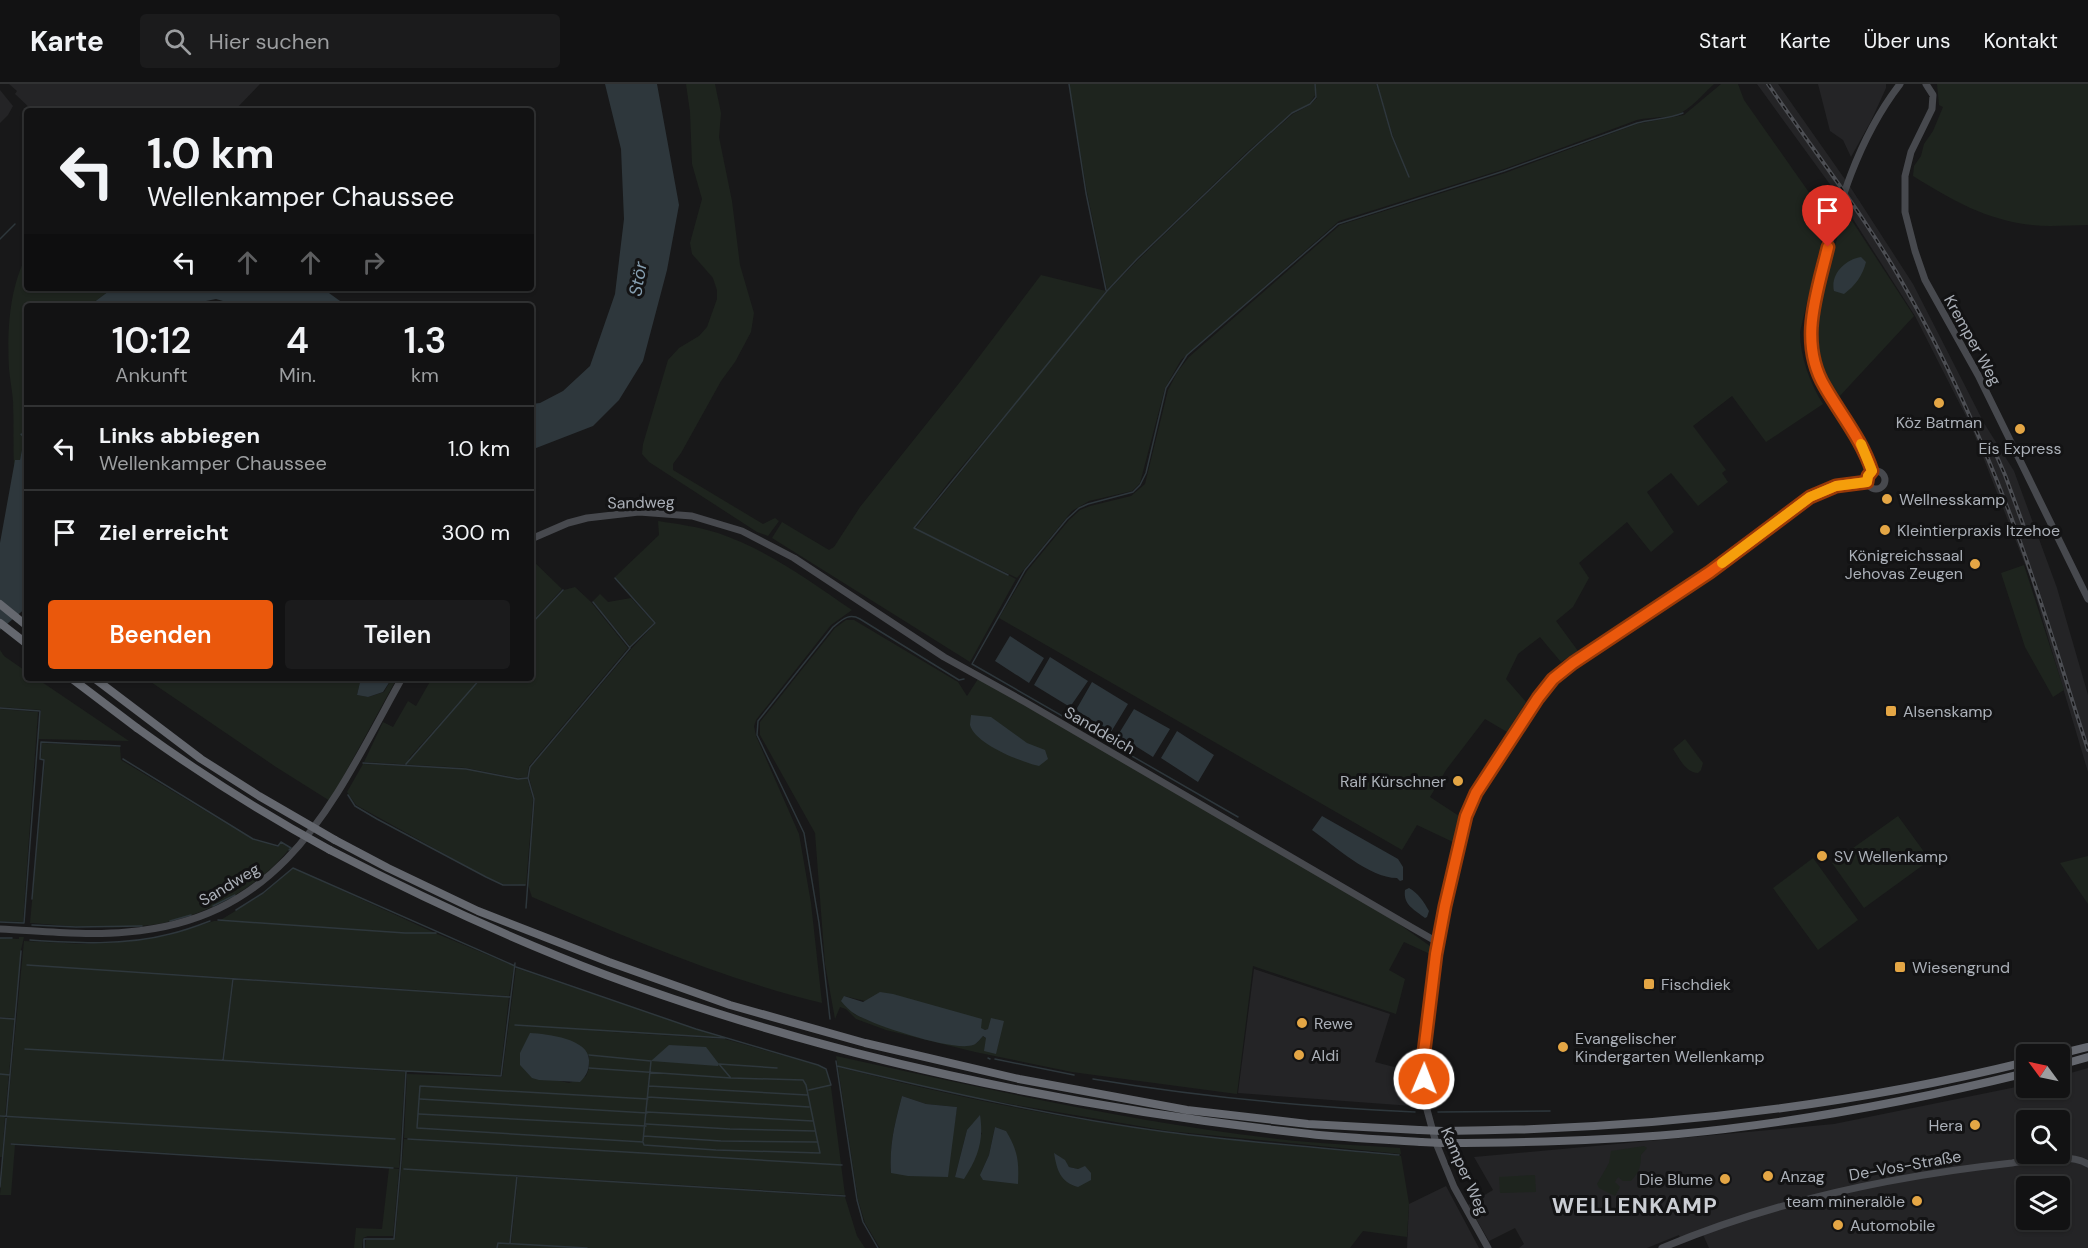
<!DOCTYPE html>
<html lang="de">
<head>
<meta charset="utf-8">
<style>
	:root { --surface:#121213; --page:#1b1b1c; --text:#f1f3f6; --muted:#9c9ea0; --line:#313233; --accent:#ea580c }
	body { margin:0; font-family:"DM Sans",sans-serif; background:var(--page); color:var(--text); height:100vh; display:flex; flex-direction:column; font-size:22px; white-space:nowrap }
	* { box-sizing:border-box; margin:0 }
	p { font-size:20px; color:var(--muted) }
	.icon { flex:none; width:33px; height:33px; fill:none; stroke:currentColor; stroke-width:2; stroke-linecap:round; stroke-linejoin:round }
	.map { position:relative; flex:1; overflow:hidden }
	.sheet { position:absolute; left:24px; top:219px; width:510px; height:378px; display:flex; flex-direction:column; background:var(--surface); border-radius:6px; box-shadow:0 2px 4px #0004,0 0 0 2px var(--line) }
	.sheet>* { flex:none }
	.guide { position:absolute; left:24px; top:24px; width:510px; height:183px; border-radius:6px; box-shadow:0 2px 4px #0004,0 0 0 2px var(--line); background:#121213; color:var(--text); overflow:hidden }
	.needle { width:39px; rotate:303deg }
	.tools { position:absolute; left:2016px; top:960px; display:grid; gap:12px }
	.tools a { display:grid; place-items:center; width:54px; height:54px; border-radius:6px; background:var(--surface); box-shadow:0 2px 4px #0004,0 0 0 2px var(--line); font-size:30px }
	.pin { position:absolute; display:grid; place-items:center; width:51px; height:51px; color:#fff; margin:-62px -26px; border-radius:50% 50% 50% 0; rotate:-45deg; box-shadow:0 0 6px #0007 }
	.pin .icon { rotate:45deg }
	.me { position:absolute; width:66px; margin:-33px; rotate:1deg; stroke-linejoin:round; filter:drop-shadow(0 0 4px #0008) }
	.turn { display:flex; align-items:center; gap:21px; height:126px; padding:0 24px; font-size:27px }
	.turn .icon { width:78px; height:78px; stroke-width:2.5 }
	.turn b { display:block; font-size:42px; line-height:51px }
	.lanes { display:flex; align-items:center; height:57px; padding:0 24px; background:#0003; justify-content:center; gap:30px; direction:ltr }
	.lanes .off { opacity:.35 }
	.eta { display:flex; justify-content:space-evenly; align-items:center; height:102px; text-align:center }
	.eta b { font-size:36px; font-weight:600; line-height:42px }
	.button { display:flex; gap:12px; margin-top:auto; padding:12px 24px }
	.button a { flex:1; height:69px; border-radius:6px; background:var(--accent); color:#fff; font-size:24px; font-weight:600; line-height:69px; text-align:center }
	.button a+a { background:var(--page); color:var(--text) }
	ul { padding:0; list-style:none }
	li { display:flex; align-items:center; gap:18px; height:84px; padding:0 24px; border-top:2px solid var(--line) }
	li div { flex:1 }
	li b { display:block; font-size:22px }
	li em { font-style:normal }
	header { display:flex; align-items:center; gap:36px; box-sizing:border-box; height:84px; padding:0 30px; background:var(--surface); border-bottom:2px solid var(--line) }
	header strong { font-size:28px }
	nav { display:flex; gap:33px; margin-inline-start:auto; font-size:21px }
	.search { width:420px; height:54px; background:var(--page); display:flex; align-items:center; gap:15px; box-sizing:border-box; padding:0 21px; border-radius:6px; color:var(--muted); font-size:22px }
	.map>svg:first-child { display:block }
</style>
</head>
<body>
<header>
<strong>Karte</strong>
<div class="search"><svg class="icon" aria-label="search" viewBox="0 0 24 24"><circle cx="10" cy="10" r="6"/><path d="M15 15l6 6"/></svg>Hier suchen</div>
<nav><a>Start</a><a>Karte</a><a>Über uns</a><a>Kontakt</a></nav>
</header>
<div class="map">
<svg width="2088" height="1164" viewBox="0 0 2088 1164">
	<rect width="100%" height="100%" fill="#181819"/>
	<path fill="#242426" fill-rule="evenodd" d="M9,0h251l-26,27h-201l-18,-17 2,-3z
		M1757,0h21l71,101 64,99 71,139 30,48 43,117 31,107v77l-58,-195 -59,-151 -56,-110 -78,-122z
		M1818,0h68v4l-15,33 -20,36 -8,-17 -13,-9z
		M0,6l13,16 -5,9 -8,8z
		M1254,885l136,45 -15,48 42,11 -5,33 -174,-13z
		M2088,984v180h-379l-8,-18 -21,8 -1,-3 -32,13h-128l5,-4 -9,-16 -26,13 -21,-36 25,-15 -19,-33 360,-33 192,-39v3h34v-12zM2026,1036h34v34h-34zM2026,1102h34v34h-34z
		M1446,1102l33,62h-72l2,-44z"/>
	<path fill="#1e241e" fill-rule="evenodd" d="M686,0h29l6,29 -2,24 13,64 8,64 14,48 -3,19 -16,30 -14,19 -40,72 -8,11v6l90,54 12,-6 4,3 -11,15 -11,-4 -108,-70 -7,-8 1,-10 25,-84 11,-12 20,-12 8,-9 10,-28v-9l-4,-12 -21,-24 -2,-11 12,-44 -10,-35 -2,-52z
		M1069,0h245l2,10 -7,10 -17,9 -43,37 -113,109 -29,31 -20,-98z
		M1315,0h61l16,52 18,44 -17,-44 -16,-52h337c-11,10 -24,26 -38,31 -13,3 -27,2 -39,5l-133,49 -165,52 -158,139 -16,28 -25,95 -8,8 -43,10 -17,10 -55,67 -86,-42 85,43 -46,83 -198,-124 10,-16 47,28 5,-3 26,-40 100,-125 81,-107 65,16 -59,75 60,-74 31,-32 112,-108 43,-38 17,-9 7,-7zM1043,286l-127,158v2l-2,-2 34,-45z
		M1721,0h17l6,16 83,118 -27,114c0,25 10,51 23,72l-57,38 -34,-46 -39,30 33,44 -4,3 6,9 -30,24 -27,-33 -24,19 27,40 -23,20 -24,-30 -48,41 10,15 -16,29 -17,14 22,30 -17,11 -21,-25 -22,17 -12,25 20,23 -19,30 -22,-13 -39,51 -16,27 29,19 -6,26 -36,-17 -15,25 -403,-232 28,-47 42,-51 11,-10 10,-4 41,-10 14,-12 23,-94 10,-19 11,-14 151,-132 165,-52 132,-49 47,-9z
		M1937,0h151v141c-18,0 -38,2 -56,0 -46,-5 -80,-25 -119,-49l1,-10 7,-10 3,-12 9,-13 10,-24 -4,-2z
		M1845,126l69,106 -76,82c-9,-16 -19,-33 -21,-52 -4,-36 19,-100 28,-136z
		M27,171v33h86l-24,18h-62v118l-4,12 1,3 -4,21h-5l-1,10c-1,-23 0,-46 -1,-69 -1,-11 -3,-22 -4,-32 -2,-37 0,-81 18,-114z
		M658,437c20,3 41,6 60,12 50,17 91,48 134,77l-21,15 -75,95 -2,6 2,10 43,98 12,69 11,100c-100,-24 -196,-66 -290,-106l-4,-12 7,-85 -6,-23 2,-10 101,-119 24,-25 -41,-46 44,-42z
		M531,475l31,30 -31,34z
		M2024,481l40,125 -11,7 -28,-50 -24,-74z
		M575,503l16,15 37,46 -99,118 -2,11 -9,1 -52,-10 -102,-6 19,-40 10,5 15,-26 8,5 16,-28h49l-71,79 -2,4 74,-83h49v-54l33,-34z
		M600,510l8,8 23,-4 23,25 -24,23 -37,-45z
		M846,536h8l104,62 9,14 11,-17 85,48 329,192 38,27v8l-26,-12 -15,28 16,9 -9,35 -143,-48 -16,128 -165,-22 -97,-20 -89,-22 -30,-11 -10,-10 -6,-2 -5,12 -10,-55 -10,-131 -55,-98v-13l75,-94zM844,912l141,34 3,-1 -2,9 -4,-2 -5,7 -59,-6 -48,-16 -16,-7z
		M0,566l4,6 23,16v6h9l93,63 -91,-2 3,-29 -41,-3z
		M145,594h216l-4,17 11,2 16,-5 8,-14h5l-67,123 -54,-34z
		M0,625l38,3 -15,210 -23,-1z
		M1685,655l18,24 -2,7 -3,3c-12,0 -19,-15 -25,-24z
		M42,659l78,4 1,13 131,79 26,8 3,-4 9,5c-32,41 -88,70 -139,77 -40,5 -81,1 -121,-2l15,-163 -4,-1z
		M363,680l102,5 53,10 9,-1 6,21 -7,86 -23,-1 -17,-7 -130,-72 -9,-13z
		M1898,732l32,44 -66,48 -32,-45z
		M2088,772v48l-28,-41z
		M1813,774l45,62 -40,30 -45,-62z
		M293,784l142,65 79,33 -5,30 -382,-25 106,8 -11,81 -143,-8 326,20 -6,96 -389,-25v2h5l-4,50h-11l7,-78 77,4 -77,-5 17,-175 60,3 47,-3 38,-6 45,-14h5l44,-27z
		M19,853h5l-3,13 -7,68 -14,-1v-79l19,1z
		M516,884l207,70 -142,-8 144,9 92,26 9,5 5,17 14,108 -328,-20 -8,69h2l7,-68 327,21 12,39 8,12h-500l1,-8 29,-1 9,-100 199,12 -199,-13 3,-64 95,3zM589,971v13l-3,8 -17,7 -18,-4 -12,1z
		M234,895l275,18 -9,79 -277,-16z
		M0,935h14l-9,97h-5z
		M836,972c147,32 293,66 442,83 41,5 82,6 122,9l1,6 -233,-23 -192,-33 -138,-32z
		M838,983c65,16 130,32 196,44 121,23 244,34 367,45l8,48 -2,33 -44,-6 -13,17h-470l-15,-25 -7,-23zM902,1012l24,8 31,3 -4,25 -62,41c-2,-27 4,-51 11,-77zM995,1043l11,4 -26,44 9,-20zM967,1046l15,3 -27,44zM1054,1070l10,6 5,7 9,2 6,-2 -15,16z
		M0,1033h5l-3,40h-2z
		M1644,1062l3,2 -6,7c0,12 -2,17 -10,26h-8l-5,-4 -3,5 5,5 -5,9 -16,-8 -2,-4 12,-21 2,-12z
		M389,1084l10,1 -6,67h-25l-5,2 -1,10h-8l2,-20 26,1z
		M1535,1091l1,17 -36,1 -1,-16z"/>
	<path fill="#2e373c" d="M605,0h52l22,121 -12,65 -24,91 -24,39 -26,26 -62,24v-46l9,-1 23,-12 27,-25 25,-72 9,-75 -3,-70z
		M1861,173l5,5c-3,13 -11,24 -22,32l-10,-3c-4,-17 12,-32 27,-34z
		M113,204h209l25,18h-107l-24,-7 -35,7h-92z
		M27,340v183l-27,23v-87l15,-83h5l4,-21 -4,-5 5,-2z
		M1010,552l34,22 -15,25 -34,-22z
		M1050,573l38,24 -18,26 -36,-22z
		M361,594h31l-9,14 -15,5 -11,-2z
		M1092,598l36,22 -17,28 -35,-22z
		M1134,625l36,20 -17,28 -35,-22z
		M971,631l20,2 36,26 18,7 3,9 -9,7c-18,-4 -64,-22 -69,-41 0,-1 1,-9 1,-10z
		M1177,647l37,24 -16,27 -37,-24z
		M1322,732l76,43 5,8v13l-3,1 -3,-3c-28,0 -62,-32 -85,-48z
		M1409,804c9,5 15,14 20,23l-2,6 -2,1c-11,-9 -22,-13 -20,-28z
		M880,908l13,2 89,25 -1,9 4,2 3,-1 3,-11 13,3 -8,33 -12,-3 2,-13 -3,-2c-3,3 -6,8 -10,9 -19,7 -100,-20 -118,-31 -5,-3 -10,-8 -14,-13l3,-5 19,6z
		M530,949c18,1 60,6 59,28 0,10 -3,15 -9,21l-41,-2 -7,-2 -12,-13v-12z
		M669,961l37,2 13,17 -1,2 -67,-5z
		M902,1012l24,8 31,3 -9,70 -40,-1 -17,-3c-2,-27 4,-51 11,-77z
		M980,1031c4,26 -2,42 -16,64l-9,-2 12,-47z
		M995,1043l11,4c12,20 13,30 12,53l-35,-4 -3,-5 9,-20z
		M1054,1069l11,7 4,7 9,2 7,-3 6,7v7l-13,7c-18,-5 -21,-17 -24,-34z"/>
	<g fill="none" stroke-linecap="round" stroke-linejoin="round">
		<path stroke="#2e373c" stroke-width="1.5" d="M1069,0l17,109 20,97
			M1377,0l15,52 17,41
			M0,155l15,-15
			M1008,491l-94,-47 193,-237 30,-32 113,-108 42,-38 18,-9 6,-7 -1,-13
			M615,494l40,45 -25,24
			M531,540l32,-34
			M0,624l40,3 -16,212 -24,-1
			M123,675l130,80 25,7 3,-4 10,6 -2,2
			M363,679l103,6 52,10 9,-1
			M406,680l75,-86
			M348,711l7,11 22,13 109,58 17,8h22
			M1238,733l-266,-153 53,-94 42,-51 12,-11 9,-4 45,-12 7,-7 6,-12 20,-85 21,-33 151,-131 166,-53 133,-48c15,-4 31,-4 46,-10
			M32,815l12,-139 -4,-1 1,-17 79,4
			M213,822l22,-11
			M526,824l8,-109 -6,-21 2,-11 100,-119 -37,-46
			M236,826l27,-17 30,-25 222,98
			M218,836l187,13h31
			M170,837l21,-6
			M32,841l44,2 66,-1
			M0,854h12
			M30,856c46,3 94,6 140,-6 13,-3 27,-8 40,-13
			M27,881l483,32
			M516,883l180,62 122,36 8,4 5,16 -22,5
			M0,934l14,1
			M830,935l-11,-96 -15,-90 -47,-98 1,-14 75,-94c10,-8 16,-14 27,-8l99,61 5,-1
			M515,941l210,13
			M25,965l380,22
			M589,971l62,6 -8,80
			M988,974l2,1
			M995,975l79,16
			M223,976l10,-81
			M836,977l21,139 6,22 15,26
			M837,982c109,26 218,51 330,66 77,10 155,16 232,23
			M589,984l142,10 72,2 3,5 14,68 -104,-3 -72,-5 -1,-3 -226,-14 3,-42 228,13
			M0,990l10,1
			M730,993l-11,-13 58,4
			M1093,995c107,18 214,28 322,33
			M649,1002l158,9
			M648,1013l161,10
			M420,1015l227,14
			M647,1028l166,9
			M1438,1028l112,-1
			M419,1030l227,12
			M0,1032l395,23
			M646,1040l84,5 85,2
			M644,1052l77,5 96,1
			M408,1055l434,26
			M11,1060l382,24
			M404,1085l441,27
			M0,1103l21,-236
			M510,1159l7,-67
			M364,1164v-9h30l7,-79 5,-89 95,5 14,-113
			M497,1164l1,-5 89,5"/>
		<path stroke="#47494e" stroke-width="7" d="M1926,0l7,11 -1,14 -21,43 -6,24v36l10,39 10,29 53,95 110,224
			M1867 396a9 9 0 1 1 18 0a9 9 0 1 1-18 0Z
			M1872,387c-4,-11 -8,-23 -14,-33 -16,-27 -40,-52 -46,-84 -6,-28 4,-55 10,-81 16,-67 35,-133 78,-189
			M531,455l37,-16 19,-5 52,-6 53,4 50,15 52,27 150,99 81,45 386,225 21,12 7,1
			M0,845c42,2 85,7 127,3 159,-13 207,-132 275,-254
			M1488,1164l-34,-61 -18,-44 -10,-37 -3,-36 5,-61 9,-62 24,-113 12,-35 65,-101 26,-29 146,-97 100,-75 26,-11 31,-4
			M1662,1164c111,-47 230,-72 350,-85 21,-3 58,-10 76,1"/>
		<path stroke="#65686f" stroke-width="8" d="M0,520l27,22
			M0,539l27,21
			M71,594l66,50
			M335,756l53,28 90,43 131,51 121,43 135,38 154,36 168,31 121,14 111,6
			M330,766c89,46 181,89 276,125 220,82 462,132 695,158 40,5 80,6 120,9
			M2059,970l29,-7
			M2060,981l28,-8
			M1443,1047c197,-1 392,-22 583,-69
			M1442,1059c79,0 157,-2 236,-9 117,-11 234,-33 348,-61"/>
		<g stroke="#4c4e53" stroke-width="4">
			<path id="rail" d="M1768,0c46,68 99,134 139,207 41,72 75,149 104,226 29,77 52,155 77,233
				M1991,359l14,32 19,52"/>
		</g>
		<use href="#rail" stroke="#131314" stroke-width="1.5" stroke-dasharray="4.5" stroke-linecap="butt"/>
		<path stroke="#65686f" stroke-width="8" d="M94,594l107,81 58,37 76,44
			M137,644c62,45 125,85 193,122
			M1419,1046l24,1
			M1421,1058l21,1"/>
	</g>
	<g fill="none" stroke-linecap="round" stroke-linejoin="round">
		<g stroke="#983908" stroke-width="15">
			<path id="route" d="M1424,995v-27l12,-98 9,-48 21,-90 10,-23 62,-95 15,-19 20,-16 137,-91 100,-75 26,-11 31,-4 1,-6 4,-5c-10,-31 -31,-56 -47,-84 -27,-45 -8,-94 3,-140"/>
		</g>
		<use href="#route" stroke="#ea580c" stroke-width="10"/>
		<path stroke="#f59e0b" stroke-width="10" d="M1722,479l88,-66 26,-11 31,-4 1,-6 4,-5 -11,-27"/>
	</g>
	<g fill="#e4a645" stroke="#131314" stroke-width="2">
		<circle cx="1939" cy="319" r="6"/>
		<circle cx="2020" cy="345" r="6"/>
		<circle cx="1887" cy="415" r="6"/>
		<circle cx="1885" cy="446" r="6"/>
		<circle cx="1975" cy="480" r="6"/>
		<rect x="1885" y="621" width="12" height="12" rx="3"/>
		<circle cx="1458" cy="697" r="6"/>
		<circle cx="1822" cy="772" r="6"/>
		<rect x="1894" y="877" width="12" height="12" rx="3"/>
		<rect x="1643" y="894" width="12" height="12" rx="3"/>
		<circle cx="1302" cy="939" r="6"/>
		<circle cx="1563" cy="963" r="6"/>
		<circle cx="1299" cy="971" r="6"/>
		<circle cx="1975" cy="1041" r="6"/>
		<circle cx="1768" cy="1092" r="6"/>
		<circle cx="1725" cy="1095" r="6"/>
		<circle cx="1917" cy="1117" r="6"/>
		<circle cx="1838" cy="1141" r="6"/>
	</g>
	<g text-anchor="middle" stroke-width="6" stroke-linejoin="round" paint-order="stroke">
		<g font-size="16" fill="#abb0b8" stroke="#131314">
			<text transform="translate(1973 256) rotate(61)" y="6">Kremper Weg</text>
			<text transform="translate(641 418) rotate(-1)" y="6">Sandweg</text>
			<text transform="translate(1100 646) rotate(30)" y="6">Sanddeich</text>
			<text transform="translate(229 800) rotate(-31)" y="6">Sandweg</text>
			<text transform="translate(1905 1081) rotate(-10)" y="6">De-Vos-Straße</text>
			<text transform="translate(1465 1087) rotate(66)" y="6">Kamper Weg</text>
		</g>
		<g font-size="16" fill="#abb0b8" stroke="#131314" text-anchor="start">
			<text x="1939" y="344" text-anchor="middle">Köz Batman</text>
			<text x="2020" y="370" text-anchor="middle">Eis Express</text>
			<text x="1899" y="421">Wellnesskamp</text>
			<text x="1897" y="452">Kleintierpraxis Itzehoe</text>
			<text x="1963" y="477" text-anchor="end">Königreichssaal<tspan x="1963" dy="18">Jehovas Zeugen</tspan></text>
			<text x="1903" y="633">Alsenskamp</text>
			<text x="1446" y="703" text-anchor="end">Ralf Kürschner</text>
			<text x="1834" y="778">SV Wellenkamp</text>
			<text x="1912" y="889">Wiesengrund</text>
			<text x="1661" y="906">Fischdiek</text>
			<text x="1314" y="945">Rewe</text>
			<text x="1575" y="960">Evangelischer<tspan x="1575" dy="18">Kindergarten Wellenkamp</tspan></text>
			<text x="1311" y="977">Aldi</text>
			<text x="1963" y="1047" text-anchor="end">Hera</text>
			<text x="1780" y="1098">Anzag</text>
			<text x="1713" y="1101" text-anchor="end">Die Blume</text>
			<text x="1905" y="1123" text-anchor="end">team mineralöle</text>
			<text x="1850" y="1147">Automobile</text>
		</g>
		<g font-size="18" font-style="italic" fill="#859eb0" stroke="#131314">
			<text transform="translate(638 195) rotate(-80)" y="6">Stör</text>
		</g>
		<g font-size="22" font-weight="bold" letter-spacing="1.5" fill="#cbced4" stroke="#131314">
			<text x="1635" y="1129">WELLENKAMP</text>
		</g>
	</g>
</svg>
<div class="tools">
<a><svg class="needle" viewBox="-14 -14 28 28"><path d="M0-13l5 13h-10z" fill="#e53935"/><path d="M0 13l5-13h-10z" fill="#9c9ea0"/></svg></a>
<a><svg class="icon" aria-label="search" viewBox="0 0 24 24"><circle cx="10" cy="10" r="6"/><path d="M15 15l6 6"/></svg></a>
<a><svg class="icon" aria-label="layers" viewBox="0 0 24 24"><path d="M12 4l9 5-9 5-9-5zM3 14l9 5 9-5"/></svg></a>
</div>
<div class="pin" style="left:1828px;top:163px;background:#d93025"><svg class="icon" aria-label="arrive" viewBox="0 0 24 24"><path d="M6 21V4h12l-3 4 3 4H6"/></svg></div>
<svg class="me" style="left:1424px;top:995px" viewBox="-20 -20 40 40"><circle r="17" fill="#ea580c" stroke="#fff" stroke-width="3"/><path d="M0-11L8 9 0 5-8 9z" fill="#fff"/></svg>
<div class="guide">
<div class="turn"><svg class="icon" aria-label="left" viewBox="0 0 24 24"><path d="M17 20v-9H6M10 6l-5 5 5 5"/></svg><div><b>1.0 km</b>Wellenkamper Chaussee</div></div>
<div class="lanes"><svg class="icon" aria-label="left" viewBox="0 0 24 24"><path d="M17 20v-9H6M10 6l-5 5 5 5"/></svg><svg class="icon off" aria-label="ahead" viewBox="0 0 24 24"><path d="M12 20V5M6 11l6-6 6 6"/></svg><svg class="icon off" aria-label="ahead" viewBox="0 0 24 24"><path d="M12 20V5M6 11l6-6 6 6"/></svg><svg class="icon off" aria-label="right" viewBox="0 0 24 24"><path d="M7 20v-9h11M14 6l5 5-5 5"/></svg></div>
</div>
<section class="sheet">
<div class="eta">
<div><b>10:12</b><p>Ankunft</p></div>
<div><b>4</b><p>Min.</p></div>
<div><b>1.3</b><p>km</p></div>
</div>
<ul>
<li><svg class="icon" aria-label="left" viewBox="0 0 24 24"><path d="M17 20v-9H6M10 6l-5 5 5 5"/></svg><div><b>Links abbiegen</b><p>Wellenkamper Chaussee</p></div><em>1.0 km</em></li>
<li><svg class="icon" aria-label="arrive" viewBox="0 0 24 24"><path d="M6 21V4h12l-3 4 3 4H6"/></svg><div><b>Ziel erreicht</b></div><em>300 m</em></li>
</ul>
<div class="button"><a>Beenden</a><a>Teilen</a></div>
</section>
</div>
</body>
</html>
